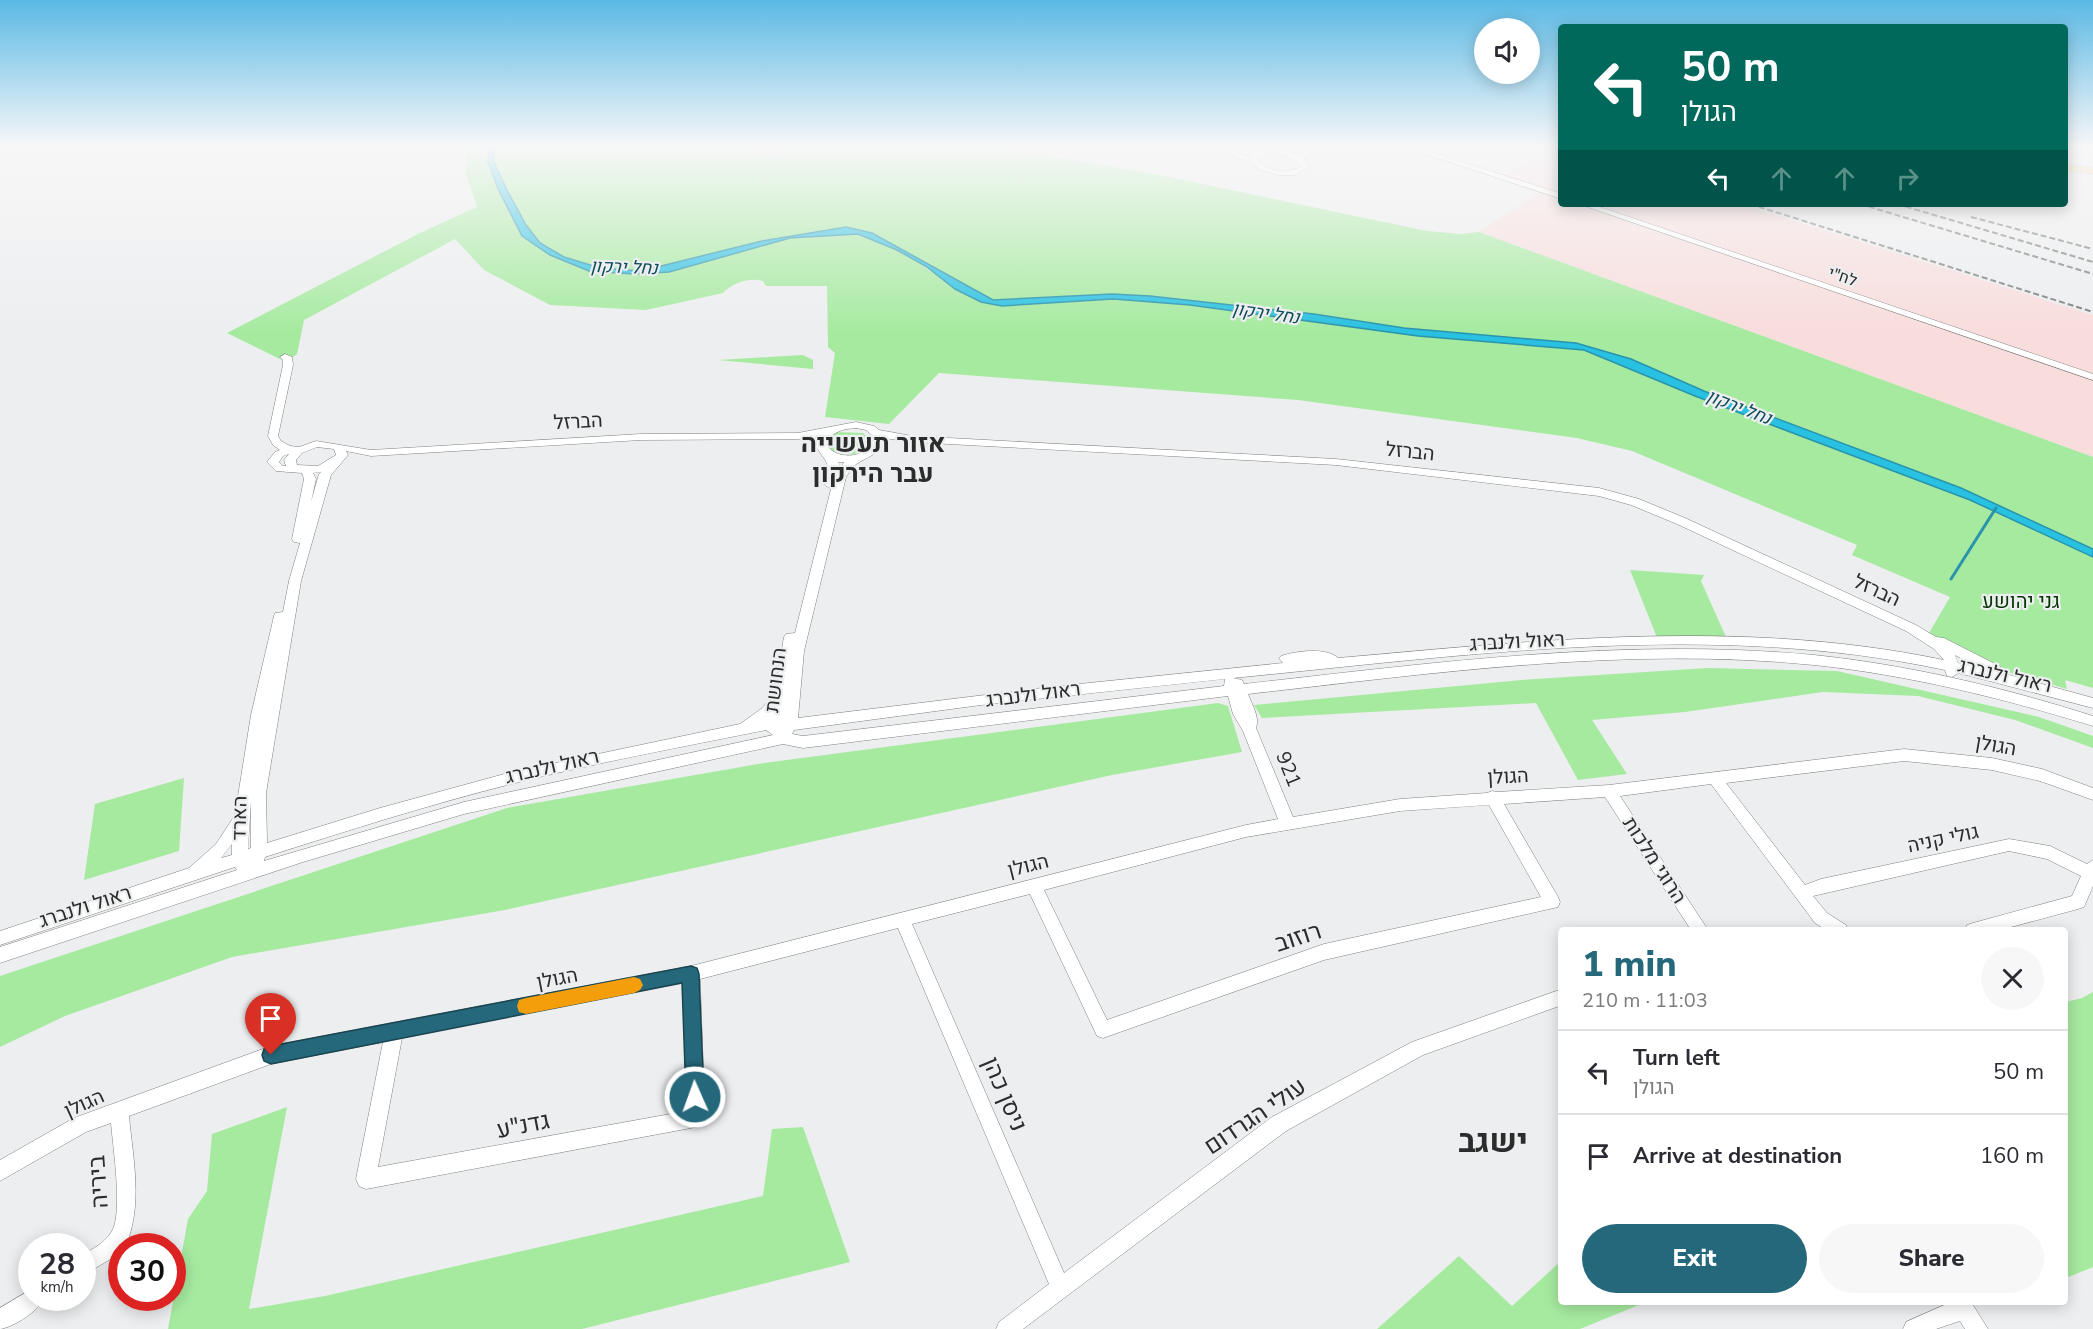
<!DOCTYPE html>
<html lang="en">
<head>
<meta charset="utf-8">
<style>
	:root { --surface:#fff; --page:#f7f7f7; --text:#2b2b33; --muted:#7c7c81; --line:#e1e1e2; --accent:#26687b }
	body { margin:0; font-family:"Nunito Sans",Heebo,sans-serif; background:var(--page); color:var(--text); height:100vh; display:flex; flex-direction:column; font-size:22px; white-space:nowrap }
	* { box-sizing:border-box; margin:0 }
	p { font-size:20px; color:var(--muted) }
	.icon { flex:none; width:33px; height:33px; fill:none; stroke:currentColor; stroke-width:2; stroke-linecap:round; stroke-linejoin:round }
	.map { position:relative; flex:1; overflow:hidden }
	.drawer { position:absolute; left:1558px; top:927px; width:510px; height:378px; display:flex; flex-direction:column; background:var(--surface); border-radius:6px; box-shadow:0 3px 15px #0003 }
	.drawer>* { flex:none }
	.top-card { position:absolute; left:1558px; top:24px; width:510px; height:183px; border-radius:6px; box-shadow:0 3px 15px #0003; background:#00695c; color:#fff; overflow:hidden }
	.tools { position:absolute; left:1474px; top:18px; display:grid; gap:12px }
	.tools a { display:grid; place-items:center; width:66px; height:66px; border-radius:50%; background:var(--surface); box-shadow:0 3px 15px #0003; font-size:30px }
	.speed { position:absolute; left:18px; top:1233px; display:flex; gap:12px; font-size:30px; font-weight:700; text-align:center }
	.speed>* { display:grid; place-content:center; width:78px; height:78px; border-radius:50%; background:var(--surface); box-shadow:0 3px 15px #0003; line-height:1 }
	.speed small { font-size:15px; font-weight:400 }
	.speed .limit { border:9px solid #d22; background:#fff; color:#111 }
	.pin { position:absolute; display:grid; place-items:center; width:51px; height:51px; color:#fff; margin:-62px -26px; border-radius:50% 50% 50% 0; rotate:-45deg; box-shadow:0 0 6px #0007 }
	.pin .icon { rotate:45deg }
	.me { position:absolute; width:66px; margin:-33px; rotate:358deg; stroke-linejoin:round; filter:drop-shadow(0 0 4px #0008) }
	.turn { display:flex; align-items:center; gap:21px; height:126px; padding:0 24px; font-size:27px }
	.turn .icon { width:78px; height:78px; stroke-width:2.5 }
	.turn b { display:block; font-size:42px; line-height:51px }
	.lanes { display:flex; align-items:center; height:57px; padding:0 24px; background:#0003; justify-content:center; gap:30px; direction:ltr }
	.lanes .off { opacity:.35 }
	.round { display:grid; place-items:center; flex:none; width:63px; height:63px; border-radius:32px; background:var(--page) }
	.summary { display:flex; align-items:center; justify-content:space-between; height:102px; padding:0 24px }
	h1 { font-size:36px; font-weight:800; line-height:45px; color:var(--accent) }
	.primary-button { display:flex; gap:12px; margin-top:auto; padding:12px 24px }
	.primary-button a { flex:1; height:69px; border-radius:36px; background:var(--accent); color:#fff; font-size:24px; font-weight:800; line-height:69px; text-align:center }
	.primary-button a+a { background:var(--page); color:var(--text) }
	ul { padding:0; list-style:none }
	li { display:flex; align-items:center; gap:18px; height:84px; padding:0 24px; border-top:2px solid var(--line) }
	li div { flex:1 }
	li b { display:block; font-size:22px }
	li em { font-style:normal }
	.map>svg:first-child { display:block }
</style>
</head>
<body>
<div class="map">
<svg width="2093" height="1329" viewBox="0 0 2093 1329">
	<rect width="100%" height="100%" fill="#edeeef"/>
	<path fill="#f8dddc" d="M1548,146l13,1 1,57h180l351,111v142l-614,-225 61,-40 -37,-16z"/>
	<path fill="#a6eaa0" d="M466,146h23l-1,16 10,27 24,47 67,35 45,3 35,-2 121,-34 68,-4 39,16 84,52 21,4 111,-7 77,6 228,31 166,14 111,46 275,104 123,57v131l-28,-8 2,9 -69,-20 -69,-36 21,-36 -98,-42 5,-10 -225,-94 -55,-13 -279,-38 -359,-27 -50,51 -64,-7 10,-64 -7,-6 -1,-61h-61l-3,-5c-13,-4 -30,1 -40,12l-77,17 -96,-5 -66,-35 -29,-31 -151,81 -7,34 -11,8 -59,-29 193,-100 57,-26 -11,-33z
		M494,146h237l49,11 13,-11h199l167,29 268,56 34,3 18,-2 614,225v92l-132,-61 -257,-97 -73,-32 -55,-16 -172,-15 -90,-14 -164,-18 -157,4 -121,-67 -26,-6 -84,14 -121,30 -41,-3 -36,-11 -24,-14 -14,-18 -19,-35 -14,-30z
		M803,355l10,5v9l-95,-9z
		M836,432l27,1 8,8c-8,16 -28,16 -43,9l-2,-12z
		M1630,570l74,5 -3,6 25,56 -68,3z
		M1708,668l129,3 202,46 54,19v12l-78,-28 -97,-24 -95,-4 -138,20 -93,8 35,54 -49,6 -42,-77 -274,15 -8,-13 268,-25z
		M1218,703l10,3 14,46 -130,23 -607,135 -273,47 -167,59 -65,31v-71l507,-168 257,-45z
		M184,778l-5,73 -95,29 11,-76z
		M2093,992v275l-27,11v-276l16,-4z
		M287,1107l-38,202 76,-13 438,-100 9,-67 31,-2 47,135 -268,67h-414l20,-110 19,-28 5,-57z
		M1459,1256l53,50 49,-45 1,41h84l-66,27h-203z"/>
	<path fill="#28c1e1" stroke="#2994ab" stroke-width="1.5" d="M489,146h5l-1,14 14,30 19,35 14,18 24,14 36,11 41,3 121,-30 84,-14 26,6 121,67 119,-6 38,2 164,18 90,14 172,15 55,16 73,32 257,97 132,61v8l-123,-57 -275,-104 -111,-46 -166,-14 -228,-31 -77,-6 -111,7 -21,-4 -26,-13 -28,-22 -30,-17 -39,-16 -68,4 -121,34 -35,2 -45,-3 -39,-16 -28,-19 -24,-47 -10,-27z"/>
	<g fill="none" stroke-linecap="round" stroke-linejoin="round">
		<path stroke="#2994ab" stroke-width="3" d="M1951,579l45,-71"/>
		<g stroke="#7f8080" stroke-width="1">
			<path id="minor" d="M1206,146h12l32,11 4,-6c16,-3 29,-3 44,4l15,-9h10l-20,12 6,8 -13,9h-18l-18,-5 -8,-7zM1267,153c13,1 25,2 34,13 -14,10 -33,5 -44,-7l3,-4z
				M1401,146h12l149,48v5z
				M1579,204h12l502,170v6z
				M285,354l7,3 1,8 -15,71 3,5 9,5 9,1 17,-6 55,9 270,-16 157,-1 58,-11 18,4 5,4 33,6 424,23 263,29 40,11 46,19 231,107 20,12 8,1 57,29 1,6 91,25v10l-119,-31 -16,-4 -6,4 -5,-1 -2,-6c-234,-50 -476,-15 -712,8l9,2 2,4c188,-21 381,-47 570,-29 95,10 188,32 279,61v10c-91,-28 -184,-51 -279,-61 -188,-19 -379,8 -566,29 4,11 12,23 8,34l37,89 107,-18 87,-6 5,-2 5,1 112,-7 295,-36 88,9 50,11 51,19v12l-53,-19 -48,-11 -88,-9 -178,22 79,102 16,-6 188,-40 41,7 37,18 6,-4v26l-9,21 -6,2 -78,21h-35l2,-5 6,-2 99,-27 9,-20 -34,-17 -38,-8 -196,45 14,17 19,12 2,5h-22l-11,-7 -104,-139 -91,12 88,134h-17l-86,-133 -101,7 54,93 2,5 -2,5 -234,53 -221,78 -6,-2 -67,-142 -118,30 152,349 208,-156 140,-75 150,-53v16l-139,50 -137,76 -263,198h-27l3,-7 50,-38 -151,-356 -198,51 5,139 -2,7 -7,2 -330,62 -7,-3 -3,-7 27,-137 -112,22 -142,52c4,43 14,88 -3,129l-4,1v5l-8,6 -32,19v-21c11,-6 24,-13 30,-24 11,-19 1,-84 -1,-108l-25,9 -86,49v-21l74,-42 197,-72 420,-80 555,-141 32,-6 -35,-88 -10,-17 -5,-18 -425,52 -20,-4 -319,70 -161,48 -303,101v-16l237,-77 -2,-3 -235,78v-14l189,-63 27,-24 19,-29 16,-100 23,-99 1,-3 8,-1 6,-31 11,-38 -6,-1 -2,-3 12,-60 -2,-6 -26,-2 -9,-9 8,-10 5,-2 -7,-5 -5,-9 15,-71v-5l-3,-3zM856,428l10,2 7,6c-1,22 -36,26 -46,9 4,-14 16,-16 29,-17zM819,437l-4,8c12,19 16,16 10,40l6,4 -36,144 -9,1 -2,3 -10,58 -13,14 -21,15 -232,49 -128,35 -113,35 -1,-50 35,-212 30,-106 17,-20 -2,-4 25,5 270,-16 157,-1zM884,438l28,4 424,23 263,31 32,9 46,19 229,107 28,18 10,11c-201,-42 -404,-20 -606,-2 -12,-11 -42,-7 -57,-2l-2,3 4,4 -233,24 -252,31 6,-67 42,-174c3,-4 5,-9 9,-12 11,-8 29,-12 29,-27zM317,447l17,2 2,6 -18,11 -21,-1 -1,-5 6,-7zM289,454l-5,6 2,6h-3l-4,-4 4,-6zM838,462h6l-3,6zM321,472l-2,2 -8,28 5,-23 -3,-6zM1955,655l23,12 -20,-4zM1225,679l-1,7 -421,50 -11,-2 2,-4 187,-25zM766,730l7,5 -309,67 -200,59 1,-4c81,-26 163,-52 246,-73 84,-21 170,-37 255,-54zM251,801v47l-3,1zM1489,805l52,92 -217,47 -217,76 -63,-130 202,-53 154,-26zM232,844v11l-11,3zM683,983l4,128 -309,56 24,-129z
				M32,1289v9h12c-4,12 -30,29 -44,31v-21z
				M1951,1302h20l17,27h-23l-5,-8 -24,8h-33l3,-7z"/>
		</g>
		<g stroke="#ccc" stroke-width="2">
			<path id="major" d="M2066,164l27,4v6l-27,-4z"/>
		</g>
		<use href="#minor" fill="#fff" fill-rule="evenodd"/>
		<use href="#major" fill="#f9d08f" fill-rule="evenodd"/>
		<path stroke="#7a7b7b" stroke-width="2" stroke-dasharray="6 3" stroke-linecap="butt" d="M1750,204l343,108
			M1860,204l233,70
			M1897,204l196,58
			M1971,217l122,32"/>
	</g>
	<linearGradient id="sky" x2="0" y2="1"><stop stop-color="#5bb9e5"/><stop offset="0.44" stop-color="#f7f7f8"/><stop offset="1" stop-color="#f7f7f8" stop-opacity="0"/></linearGradient>
	<rect width="2093" height="332" fill="url(#sky)"/>
	<path fill="#26687b" stroke="#194450" stroke-width="1.5" d="M691,966l6,2 2,6 5,123 -3,7 -6,3 -7,-3 -2,-7 -4,-114 -411,81 -7,-3 -2,-6 2,-6 7,-3z"/>
	<path fill="#f59e0b" d="M634,977l6,2 3,6 -3,5 -6,3 -108,21 -7,-2 -2,-6 2,-6 7,-2z"/>
	<g text-anchor="middle" stroke-width="4.5" stroke-linejoin="round" paint-order="stroke">
		<g font-size="16" fill="#2b2c2c" stroke="#edeeef">
			<text transform="translate(1843 276) rotate(19)" y="6">לח"י</text>
		</g>
		<g font-size="18" font-style="italic" fill="#0d4b58" stroke="#edeeef">
			<text transform="translate(624 267) rotate(2)" y="6">נחל ירקון</text>
			<text transform="translate(1266 313) rotate(8)" y="6">נחל ירקון</text>
			<text transform="translate(1739 407) rotate(21)" y="6">נחל ירקון</text>
		</g>
		<g font-size="20" fill="#2b2c2c" stroke="#edeeef">
			<text transform="translate(578 421) rotate(-3)" y="7">הברזל</text>
			<text transform="translate(1410 451) rotate(6)" y="7">הברזל</text>
			<text transform="translate(1877 590) rotate(25)" y="7">הברזל</text>
			<text transform="translate(1517 641) rotate(-3)" y="7">ראול ולנברג</text>
			<text transform="translate(2005 675) rotate(13)" y="7">ראול ולנברג</text>
			<text transform="translate(775 680) rotate(-83)" y="7">הנחושת</text>
			<text transform="translate(1033 694) rotate(-7)" y="7">ראול ולנברג</text>
			<text transform="translate(1996 745) rotate(10)" y="7">הגולן</text>
			<text transform="translate(552 766) rotate(-13)" y="7">ראול ולנברג</text>
			<text transform="translate(1289 769) rotate(68)" y="7">921</text>
			<text transform="translate(1508 776) rotate(-3)" y="7">הגולן</text>
			<text transform="translate(239 818) rotate(-89)" y="7">הארד</text>
			<text transform="translate(1943 838) rotate(-12)" y="7">גולי קניה</text>
			<text transform="translate(1655 860) rotate(57)" y="7">הרוגי מלכות</text>
			<text transform="translate(1028 865) rotate(-14)" y="7">הגולן</text>
			<text transform="translate(85 906) rotate(-18)" y="7">ראול ולנברג</text>
			<text transform="translate(557 978) rotate(-11)" y="7">הגולן</text>
			<text transform="translate(84 1103) rotate(-24)" y="7">הגולן</text>
		</g>
		<g font-size="20" fill="#043603" stroke="#edeeef">
			<text x="2021" y="608">גני יהושע</text>
		</g>
		<g font-size="24" fill="#2b2c2c" stroke="#edeeef">
			<text transform="translate(1298 937) rotate(-18)" y="8">רוזוב</text>
			<text transform="translate(1005 1094) rotate(67)" y="8">ניסן כהן</text>
			<text transform="translate(1255 1116) rotate(-34)" y="8">עולי הגרדום</text>
			<text transform="translate(523 1125) rotate(-11)" y="8">גדנ"ע</text>
			<text transform="translate(98 1182) rotate(-94)" y="8">ביריה</text>
		</g>
		<g font-size="26" font-weight="bold" fill="#2b2c2c" stroke="#edeeef">
			<text x="873" y="452">אזור תעשייה<tspan x="873" dy="30">עבר הירקון</tspan></text>
		</g>
		<g font-size="32" font-weight="bold" fill="#2b2c2c" stroke="#edeeef">
			<text x="1493" y="1152">ישגב</text>
		</g>
	</g>
</svg>
<div class="tools">
<a><svg class="icon" aria-label="sound" viewBox="0 0 24 24"><path d="M4 9h4l5-4v14l-5-4H4zM17 9q2 3 0 6"/></svg></a>
</div>
<div class="speed"><div>28<small>km/h</small></div><div class="limit">30</div></div>
<div class="pin" style="left:271px;top:1055px;background:#d93025"><svg class="icon" aria-label="arrive" viewBox="0 0 24 24"><path d="M6 21V4h12l-3 4 3 4H6"/></svg></div>
<svg class="me" style="left:695px;top:1097px" viewBox="-20 -20 40 40"><circle r="17" fill="#26687b" stroke="#fff" stroke-width="3"/><path d="M0-11L8 9 0 5-8 9z" fill="#fff"/></svg>
<div class="top-card">
<div class="turn"><svg class="icon" aria-label="left" viewBox="0 0 24 24"><path d="M17 20v-9H6M10 6l-5 5 5 5"/></svg><div><b>50 m</b>הגולן</div></div>
<div class="lanes"><svg class="icon" aria-label="left" viewBox="0 0 24 24"><path d="M17 20v-9H6M10 6l-5 5 5 5"/></svg><svg class="icon off" aria-label="ahead" viewBox="0 0 24 24"><path d="M12 20V5M6 11l6-6 6 6"/></svg><svg class="icon off" aria-label="ahead" viewBox="0 0 24 24"><path d="M12 20V5M6 11l6-6 6 6"/></svg><svg class="icon off" aria-label="right" viewBox="0 0 24 24"><path d="M7 20v-9h11M14 6l5 5-5 5"/></svg></div>
</div>
<section class="drawer">
<div class="summary"><div><h1>1 min</h1><p>210 m · 11:03</p></div><a class="round"><svg class="icon" aria-label="close" viewBox="0 0 24 24"><path d="M6 6l12 12M18 6L6 18"/></svg></a></div>
<ul>
<li><svg class="icon" aria-label="left" viewBox="0 0 24 24"><path d="M17 20v-9H6M10 6l-5 5 5 5"/></svg><div><b>Turn left</b><p>הגולן</p></div><em>50 m</em></li>
<li><svg class="icon" aria-label="arrive" viewBox="0 0 24 24"><path d="M6 21V4h12l-3 4 3 4H6"/></svg><div><b>Arrive at destination</b></div><em>160 m</em></li>
</ul>
<div class="primary-button"><a>Exit</a><a>Share</a></div>
</section>
</div>
</body>
</html>
